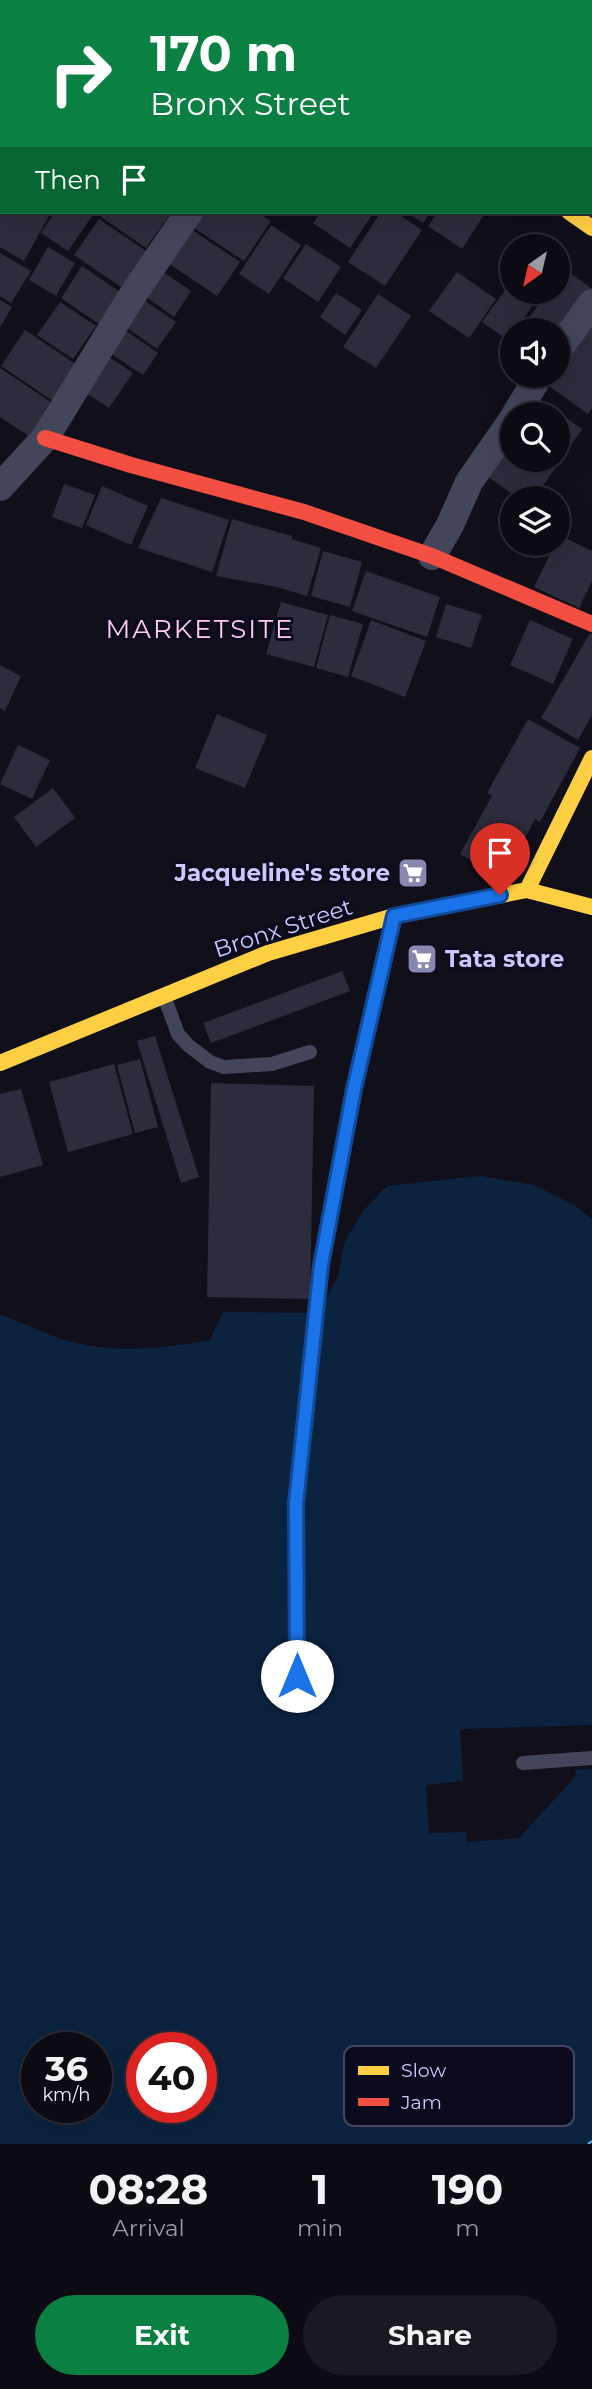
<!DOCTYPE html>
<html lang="en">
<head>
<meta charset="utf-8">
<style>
	:root { --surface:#0c0b14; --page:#1a1922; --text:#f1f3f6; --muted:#9a9ba0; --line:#2c2b34; --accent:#0b8043 }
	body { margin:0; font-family:Montserrat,sans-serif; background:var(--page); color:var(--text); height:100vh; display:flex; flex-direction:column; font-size:26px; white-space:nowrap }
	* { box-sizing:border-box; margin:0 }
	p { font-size:23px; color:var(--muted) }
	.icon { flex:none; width:38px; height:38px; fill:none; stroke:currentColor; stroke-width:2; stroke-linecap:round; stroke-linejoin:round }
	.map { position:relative; height:2144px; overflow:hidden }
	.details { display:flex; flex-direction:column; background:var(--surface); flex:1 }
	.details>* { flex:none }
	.top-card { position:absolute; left:0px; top:0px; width:593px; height:214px; box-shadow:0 7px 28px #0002,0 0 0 2px var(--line); background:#0b8043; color:#fff; overflow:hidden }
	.needle { width:46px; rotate:214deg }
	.tools { position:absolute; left:500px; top:234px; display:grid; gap:14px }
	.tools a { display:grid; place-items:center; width:70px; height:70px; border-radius:50%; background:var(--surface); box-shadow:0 7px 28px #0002,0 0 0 2px var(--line); font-size:35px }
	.speed { position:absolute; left:21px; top:2032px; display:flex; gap:14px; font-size:35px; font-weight:700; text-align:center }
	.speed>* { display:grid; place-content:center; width:91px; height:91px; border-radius:50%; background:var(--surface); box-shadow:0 7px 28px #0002,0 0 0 2px var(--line); line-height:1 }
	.speed small { font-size:18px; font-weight:400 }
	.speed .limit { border:10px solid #d22; background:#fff; color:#111 }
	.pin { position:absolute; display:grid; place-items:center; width:60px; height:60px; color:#fff; margin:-72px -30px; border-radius:50% 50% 50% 0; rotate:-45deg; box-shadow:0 0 7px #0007 }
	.pin .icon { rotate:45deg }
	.me { position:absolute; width:77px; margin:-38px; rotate:0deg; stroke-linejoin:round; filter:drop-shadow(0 0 5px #0008) }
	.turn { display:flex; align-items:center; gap:24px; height:147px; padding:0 35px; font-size:32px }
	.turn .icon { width:91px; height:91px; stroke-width:2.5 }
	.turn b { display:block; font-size:49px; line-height:60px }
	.then { display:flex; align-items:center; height:66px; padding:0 35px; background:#0003; gap:14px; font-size:26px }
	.eta { display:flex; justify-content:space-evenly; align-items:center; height:119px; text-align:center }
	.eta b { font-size:42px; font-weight:700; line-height:49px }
	.primary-button { display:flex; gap:14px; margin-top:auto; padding:14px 35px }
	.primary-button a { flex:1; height:80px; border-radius:42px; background:var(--accent); color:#fff; font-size:28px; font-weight:700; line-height:80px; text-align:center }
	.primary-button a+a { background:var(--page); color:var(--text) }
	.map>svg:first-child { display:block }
</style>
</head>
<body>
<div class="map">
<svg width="592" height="2144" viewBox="0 0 592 2144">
	<rect width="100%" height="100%" fill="#100f1a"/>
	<path fill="#0b233f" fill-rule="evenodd" d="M480,1176l54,9 40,20 18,14v925h-592v-830c26,10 54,25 81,30 44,9 85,4 129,-4l13,-28 96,1 19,-37 7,-35 18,-30 24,-25zM37,2048h59v59h-59zM142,2048h59v59h-59z"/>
	<path fill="#100f1a" d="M592,1725v44l-17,1 1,6 -57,62 -52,4 -1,-10 -37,1 -3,-48 37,-4 -3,-52z"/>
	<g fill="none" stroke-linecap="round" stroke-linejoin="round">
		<path stroke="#56c0ff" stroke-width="2" stroke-dasharray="9 7" stroke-linecap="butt" d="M588,2144l4,-3"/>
	</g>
	<path fill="#2d2c3d" d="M0,212h46l4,2 -26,47 -24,-14z
		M55,212h40l-27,39 -27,-18z
		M105,212h55l8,5 -22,31 -45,-31z
		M200,212h57l14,9 -27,40 -53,-35z
		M321,212h53l-24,36 -37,-25z
		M381,212h14l27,18 -37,56 -37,-24z
		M406,212h24l-7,11z
		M438,212h48l-24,37 -34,-23z
		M99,219l50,34 -25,36 -50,-34z
		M271,225l30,20 -32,49 -30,-20z
		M188,227l52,35 -23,34 -52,-35z
		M306,244l35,23 -23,35 -35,-24z
		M48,247l27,16 -19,33 -27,-16z
		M0,253l31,18 -20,32 -11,-7z
		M82,266l38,26 -21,32 -38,-26z
		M159,269l32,22 -17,26 -32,-23z
		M565,269l27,20v8l-34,34h-39l29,-39h10v-14z
		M457,272l39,27 -27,39 -40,-27z
		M513,279v13h29l-27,39h-2l-5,9 -26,-18z
		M336,293l26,17 -17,25 -25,-18z
		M378,294l33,22 -35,52 -33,-21z
		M141,298l35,24 -19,27 -34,-24z
		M0,300l12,7 -12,20z
		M60,302l36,24 -23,33 -36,-24z
		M592,311v97l-4,6 -46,-33 4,-5h12v-18z
		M122,328l36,25 -15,22 -36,-24z
		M25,330l55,37 -24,36 -55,-37z
		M109,357l24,16 -24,35 -25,-16z
		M0,368l58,39 -22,34 -36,-24z
		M535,396l47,33 -48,70h-14l-38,-26 31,-45v32h45v-45h-36z
		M64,484l31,11 -13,33 -30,-11z
		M102,486l46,20 -17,39 -45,-20z
		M161,498l68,22 -17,52 -74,-24z
		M232,519l60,17 -1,3 30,9 -14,48 -30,-9 -61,-11z
		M559,535l33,16v30l-13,27 -45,-21 21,-43h3z
		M323,551l39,11 -12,45 -39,-11z
		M366,571l74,26 -13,40 -75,-26z
		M281,602l47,13 -14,52 -48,-13z
		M446,604l36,11 -11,33 -35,-11z
		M330,615l33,9 -15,53 -32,-9z
		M371,620l55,21 -21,56 -54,-21z
		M530,620l43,19 -20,45 -43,-19z
		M590,633l2,1v81l-14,25 -37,-22z
		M0,665l21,11 -16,35 -5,-3z
		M217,714l50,21 -22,53 -50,-20z
		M528,719l52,29 -40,74 -5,-3 -31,59 -44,-24 32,-58 -5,-3z
		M18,745l32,15 -18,39 -32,-15z
		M53,788l22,30 -39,29 -22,-30z
		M342,971l8,20 -139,52 -8,-20z
		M155,1036l44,141 -18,6 -44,-142z
		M140,1059l18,68 -23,6 -18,-68z
		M114,1064l19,70 -65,18 -19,-70z
		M211,1083l103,3 -4,213 -103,-2z
		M21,1089l22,76 -43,12v-83z"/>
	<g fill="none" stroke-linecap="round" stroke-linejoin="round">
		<path stroke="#445561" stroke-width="4.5" stroke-dasharray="3.5 5" stroke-linecap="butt" d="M3,2l1,-2
			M0,10l2,-5"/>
		<path stroke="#43455b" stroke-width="14" d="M164,996l14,38 10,11 22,17 14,5 48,-3 38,-12
			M523,1763l69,-5"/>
		<path stroke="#43455b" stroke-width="28" d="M321,2l1,-2
			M558,350l34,-47
			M515,415l24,-39
			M0,487l45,-49 87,-142 57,-84
			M432,556l18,-31 19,-43 44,-63"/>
		<path stroke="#ffcf43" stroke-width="16" d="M261,0l3,2
			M569,212l23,16
			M527,890l65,-132
			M0,1063l268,-110 126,-37 133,-26 65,17
			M297,1676l-1,-173 25,-238 23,-121"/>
		<path stroke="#f24e42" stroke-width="16" d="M45,438l86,27 173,47 128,44 160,68
			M344,1144l10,-55 40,-173"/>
	</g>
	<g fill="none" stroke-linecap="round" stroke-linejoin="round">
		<g stroke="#114b97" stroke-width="18">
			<path id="route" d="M297,1676l-1,-173 25,-238 33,-176 40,-173 106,-21"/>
		</g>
		<use href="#route" stroke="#1a73e8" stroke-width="12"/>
	</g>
	<defs>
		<g id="supermarket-square" transform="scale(1.575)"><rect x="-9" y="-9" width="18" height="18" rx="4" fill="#8887af" stroke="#0c0b1e"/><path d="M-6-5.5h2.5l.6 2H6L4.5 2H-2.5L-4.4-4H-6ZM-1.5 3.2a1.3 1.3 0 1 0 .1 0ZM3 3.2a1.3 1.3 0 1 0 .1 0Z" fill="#fff"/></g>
	</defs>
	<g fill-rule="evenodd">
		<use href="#supermarket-square" x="413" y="873"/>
		<use href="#supermarket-square" x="422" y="959"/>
	</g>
	<g text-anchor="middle" stroke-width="6" stroke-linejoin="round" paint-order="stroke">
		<g font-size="23" font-weight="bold" fill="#c9c8ff" stroke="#0c0b1e" text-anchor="end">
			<text x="390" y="881">Jacqueline's store</text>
			<text x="445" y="967" text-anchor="start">Tata store</text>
		</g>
		<g font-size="23" fill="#c9c8ff" stroke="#0c0b1e">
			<text transform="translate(283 928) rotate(-18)" y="8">Bronx Street</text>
		</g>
		<g font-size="26" letter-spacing="2" fill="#ffcaf1" stroke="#0c0b1e">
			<text x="200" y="638">MARKETSITE</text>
		</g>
	</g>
	<rect x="344" y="2046" width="230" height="80" rx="10" fill="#0c0b1e" stroke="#454462" stroke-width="2"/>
	<rect x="358" y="2066" width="31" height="9" fill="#ffcf43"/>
	<rect x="358" y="2098" width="31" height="8" fill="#f24e42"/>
	<g font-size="19" fill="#c9c8ff">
		<text x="401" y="2077">Slow</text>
		<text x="401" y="2109">Jam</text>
	</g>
</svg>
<div class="tools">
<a><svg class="needle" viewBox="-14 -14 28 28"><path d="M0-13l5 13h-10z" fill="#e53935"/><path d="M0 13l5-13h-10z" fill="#9a9ba0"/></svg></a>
<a><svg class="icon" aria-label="sound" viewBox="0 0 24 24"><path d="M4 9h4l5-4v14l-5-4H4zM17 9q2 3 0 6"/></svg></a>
<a><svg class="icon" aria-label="search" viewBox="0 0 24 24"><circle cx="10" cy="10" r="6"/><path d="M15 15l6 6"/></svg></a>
<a><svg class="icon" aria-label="layers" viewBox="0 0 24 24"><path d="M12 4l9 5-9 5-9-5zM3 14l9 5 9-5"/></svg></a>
</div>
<div class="speed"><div>36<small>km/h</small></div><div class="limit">40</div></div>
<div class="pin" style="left:500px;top:895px;background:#d93025"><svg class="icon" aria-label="arrive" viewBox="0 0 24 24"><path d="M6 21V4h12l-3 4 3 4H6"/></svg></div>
<svg class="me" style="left:297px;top:1676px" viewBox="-20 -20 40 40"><circle r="19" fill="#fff"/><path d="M0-13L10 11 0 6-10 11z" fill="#1a73e8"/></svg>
<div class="top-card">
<div class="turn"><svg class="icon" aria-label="right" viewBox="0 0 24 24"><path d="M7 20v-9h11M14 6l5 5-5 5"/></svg><div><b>170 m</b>Bronx Street</div></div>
<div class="then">Then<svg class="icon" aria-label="arrive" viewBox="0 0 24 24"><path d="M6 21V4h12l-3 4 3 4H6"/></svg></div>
</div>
</div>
<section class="details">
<div class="eta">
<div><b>08:28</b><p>Arrival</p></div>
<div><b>1</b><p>min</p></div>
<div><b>190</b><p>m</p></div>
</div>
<div class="primary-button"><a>Exit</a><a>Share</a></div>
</section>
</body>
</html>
